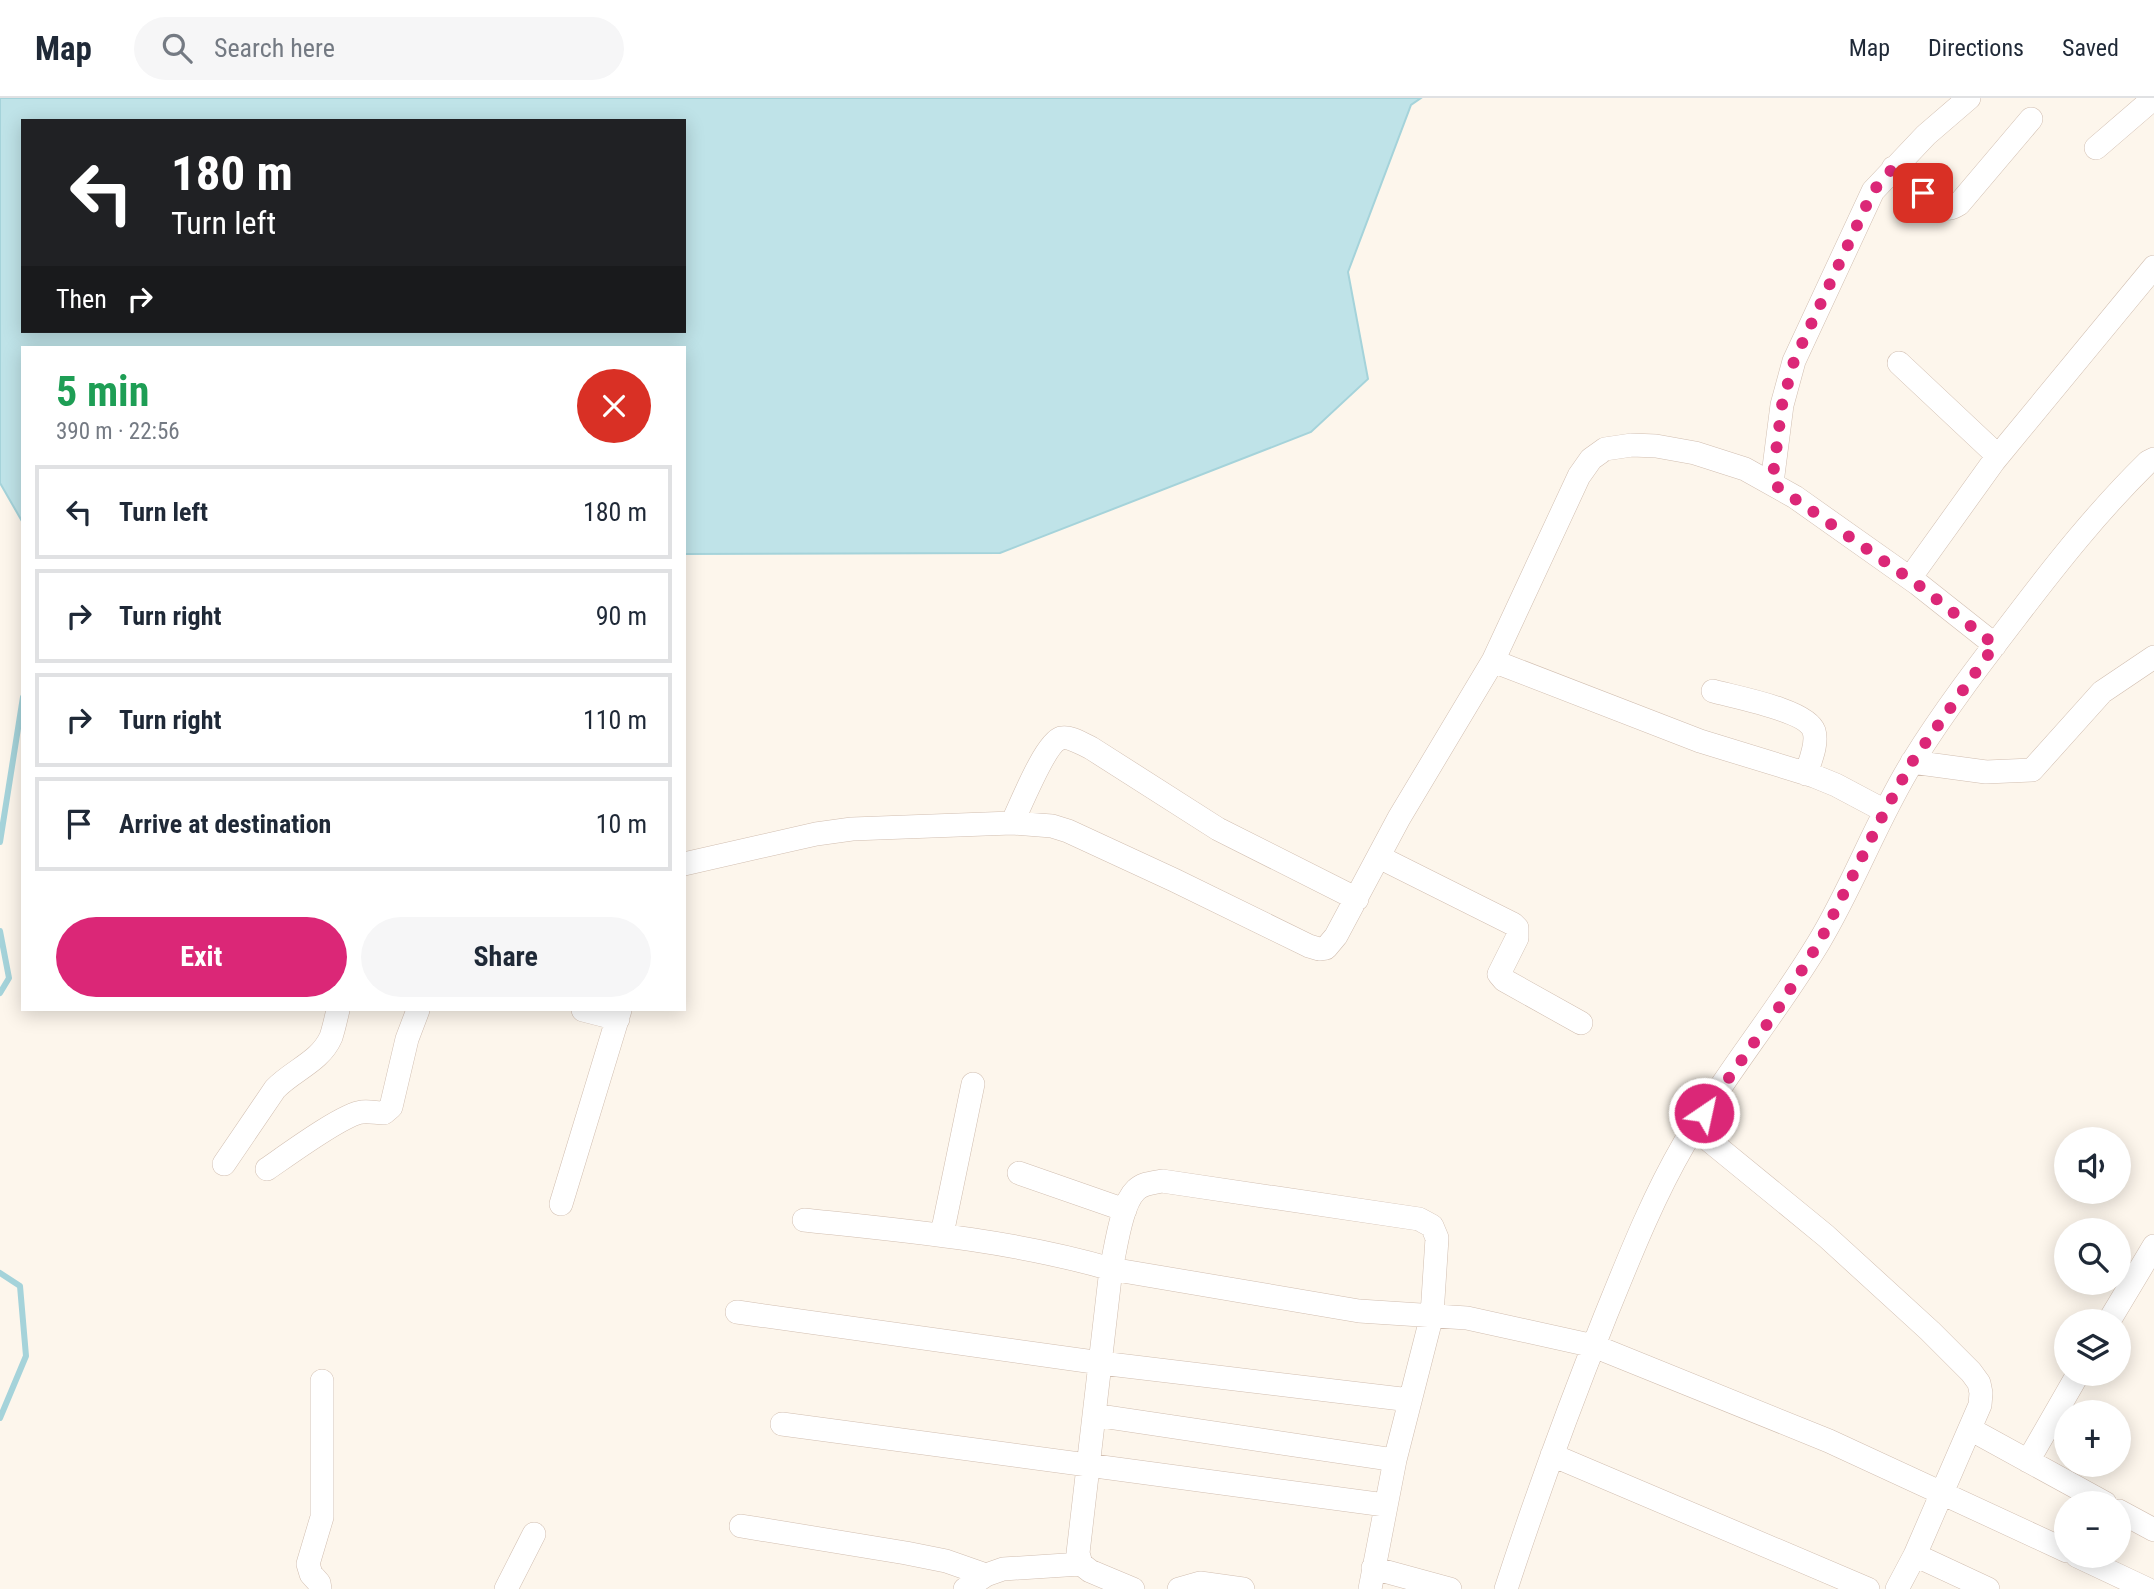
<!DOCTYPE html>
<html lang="en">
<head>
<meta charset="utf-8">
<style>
	:root { --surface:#fff; --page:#f6f6f7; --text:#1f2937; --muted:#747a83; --line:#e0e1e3; --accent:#db2777 }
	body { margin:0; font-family:"Roboto Condensed",sans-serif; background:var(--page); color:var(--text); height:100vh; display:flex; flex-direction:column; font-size:26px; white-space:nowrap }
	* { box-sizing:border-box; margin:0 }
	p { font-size:23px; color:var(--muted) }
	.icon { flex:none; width:38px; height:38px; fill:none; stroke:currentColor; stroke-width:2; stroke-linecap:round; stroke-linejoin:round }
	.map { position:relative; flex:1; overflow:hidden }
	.sheet { position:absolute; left:21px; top:248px; width:665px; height:665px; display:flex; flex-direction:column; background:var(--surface); border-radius:0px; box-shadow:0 4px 18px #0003 }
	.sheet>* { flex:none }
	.hud { position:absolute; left:21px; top:21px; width:665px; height:214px; border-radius:0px; box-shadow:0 4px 18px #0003; background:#202124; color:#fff; overflow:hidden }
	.fabs { position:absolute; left:2054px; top:1029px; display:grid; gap:14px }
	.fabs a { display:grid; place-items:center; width:77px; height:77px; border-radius:50%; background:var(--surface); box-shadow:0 4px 18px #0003; font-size:35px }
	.pin { position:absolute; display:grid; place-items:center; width:60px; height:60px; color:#fff; margin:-30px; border-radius:14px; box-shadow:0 4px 10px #0006 }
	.me { position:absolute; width:77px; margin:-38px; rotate:34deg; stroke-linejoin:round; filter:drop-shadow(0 0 5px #0008) }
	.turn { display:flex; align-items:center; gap:24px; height:147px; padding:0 35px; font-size:32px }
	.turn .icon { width:91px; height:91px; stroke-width:2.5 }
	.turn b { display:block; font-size:49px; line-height:60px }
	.then { display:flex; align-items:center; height:66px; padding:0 35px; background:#0003; gap:14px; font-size:26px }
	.round { display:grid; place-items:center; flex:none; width:74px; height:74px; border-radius:37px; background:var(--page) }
	.overview { display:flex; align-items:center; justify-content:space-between; height:119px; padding:0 35px }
	h1 { font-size:42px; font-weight:700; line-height:52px; color:#1e9e55 }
	.action { display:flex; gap:14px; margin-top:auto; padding:14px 35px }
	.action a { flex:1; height:80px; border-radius:42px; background:var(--accent); color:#fff; font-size:28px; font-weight:700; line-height:80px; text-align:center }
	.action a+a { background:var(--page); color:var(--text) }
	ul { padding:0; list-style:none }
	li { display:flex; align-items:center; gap:21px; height:94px; margin:0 14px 10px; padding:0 21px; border:4px solid var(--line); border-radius:0px }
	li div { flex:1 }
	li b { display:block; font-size:26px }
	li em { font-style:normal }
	header { display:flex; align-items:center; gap:42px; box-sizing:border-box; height:98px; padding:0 35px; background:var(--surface); border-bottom:2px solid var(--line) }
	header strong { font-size:33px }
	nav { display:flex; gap:38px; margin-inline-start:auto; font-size:24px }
	.search { width:490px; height:63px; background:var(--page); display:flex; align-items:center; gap:18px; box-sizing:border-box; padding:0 24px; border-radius:38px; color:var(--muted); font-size:26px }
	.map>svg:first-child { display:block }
</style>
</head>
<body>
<header>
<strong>Map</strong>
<div class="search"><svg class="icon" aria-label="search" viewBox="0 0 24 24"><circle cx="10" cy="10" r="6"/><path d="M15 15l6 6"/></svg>Search here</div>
<nav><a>Map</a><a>Directions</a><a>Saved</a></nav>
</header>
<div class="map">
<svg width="2154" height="1491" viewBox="0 0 2154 1491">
	<rect width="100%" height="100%" fill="#fdf6ec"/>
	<path fill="#bfe3e8" stroke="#a5d3da" stroke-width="2" fill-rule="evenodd" d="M0,0h1421l-10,7 -63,167 20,107 -57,53 -311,121 -316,1v-206h-661v175l-23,-40zM23,23h661v210h-661z"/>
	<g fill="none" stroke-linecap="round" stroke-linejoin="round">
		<path stroke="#a5d3da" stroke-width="6" d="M0,744l23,-145
			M0,833l9,47 -9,15
			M0,1175l20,13 6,70 -26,62"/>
		<g stroke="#d1beb0" stroke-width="24">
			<path id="minor" d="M2096,50l58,-50
				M1893,70l45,37c9,5 13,4 21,-1l72,-85
				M1899,265l99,93
				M1772,385l10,-78 12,-44 79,-170 53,-56 43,-37
				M1910,480l84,-117 160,-194
				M1493,563l207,80 114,35 22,9 49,26
				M1713,593c21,6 94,19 101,40 4,13 -4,30 -8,43
				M1912,664l74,10 46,-2 70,-78 52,-35
				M1012,725c8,-16 33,-80 49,-85 10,-2 21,6 30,10l127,81 139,70
				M1379,759l134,67 4,4v10l-18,36 5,6 77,43
				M684,766l132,-30 36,-5 160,-6 40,3 16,5 106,49 135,66 10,3 7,-1 10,-12 63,-118 94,-157 86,-185 12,-17 14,-10 27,-4 24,1 39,7 50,16 50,28 123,87 77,61
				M583,912l35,9
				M1694,1030l132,108 104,95 41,41 8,11 2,10 -1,12 -65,150 -18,34
				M224,1066l51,-75c18,-19 45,-27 56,-52 3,-9 5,-19 7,-27
				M267,1071c19,-13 76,-55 95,-57 7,-1 15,1 22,1l7,-6 16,-68 11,-29
				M1019,1075l106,37
				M561,1106l59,-194
				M804,1122c104,11 207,20 307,49l-33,284 3,11 9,7 43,18
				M942,1136l31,-150
				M737,1214l364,51 309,37
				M2109,1223l45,-75
				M1094,1317l301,45
				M782,1326l603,81
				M1970,1331l135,74
				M1552,1357l316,134
				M2028,1363l50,-87
				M2119,1413l35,19
				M741,1428l165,27 40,8 40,14
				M1915,1457l73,34
				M2077,1458l70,33
				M1373,1470l77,21
				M320,1491l-1,-6 -8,-9 -3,-10 14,-47v-136
				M506,1491l28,-55
				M965,1491l21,-14 17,-6 78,-5
				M1179,1491l21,-6 43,6
				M1370,1491l25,-129 37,-145 5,-77 -5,-12 -13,-7 -257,-38c-10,2 -19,2 -26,9 -15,14 -20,58 -25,79l248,42 108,7 127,28 235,95 238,110
				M1506,1491c30,-92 63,-182 99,-272 24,-59 47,-118 79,-173 41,-70 93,-132 135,-202 35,-58 58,-123 94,-181 31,-50 67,-97 103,-144 41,-54 83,-107 132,-155l6,-3"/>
		</g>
		<use href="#minor" stroke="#fff" stroke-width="23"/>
	</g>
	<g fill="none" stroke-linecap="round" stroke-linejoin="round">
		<path stroke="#db2777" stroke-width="12" stroke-dasharray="0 21.6" d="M1704,1015l76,-107 41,-67 64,-128 27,-49 83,-117 -78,-61 -145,-101 10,-78 12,-44 79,-170 20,-23 30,25"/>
	</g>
</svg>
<div class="fabs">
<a><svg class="icon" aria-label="sound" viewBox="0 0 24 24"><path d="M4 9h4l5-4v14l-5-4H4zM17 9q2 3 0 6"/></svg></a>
<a><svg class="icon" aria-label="search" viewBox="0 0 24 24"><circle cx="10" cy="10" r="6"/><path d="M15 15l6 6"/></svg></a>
<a><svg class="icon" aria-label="layers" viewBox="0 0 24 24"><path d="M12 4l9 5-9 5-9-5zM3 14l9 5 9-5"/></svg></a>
<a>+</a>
<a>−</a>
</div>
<div class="pin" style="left:1923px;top:95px;background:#d93025"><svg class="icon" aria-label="arrive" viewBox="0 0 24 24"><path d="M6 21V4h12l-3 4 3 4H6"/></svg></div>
<svg class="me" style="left:1704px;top:1015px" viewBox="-20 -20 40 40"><circle r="17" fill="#db2777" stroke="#fff" stroke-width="3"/><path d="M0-11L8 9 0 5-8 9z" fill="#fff"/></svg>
<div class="hud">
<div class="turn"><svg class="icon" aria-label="left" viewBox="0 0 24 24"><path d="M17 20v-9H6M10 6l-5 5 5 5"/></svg><div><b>180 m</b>Turn left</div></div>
<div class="then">Then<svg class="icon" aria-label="right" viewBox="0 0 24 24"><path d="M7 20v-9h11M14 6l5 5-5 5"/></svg></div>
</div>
<section class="sheet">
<div class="overview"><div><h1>5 min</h1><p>390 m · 22:56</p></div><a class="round" style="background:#d93025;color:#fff"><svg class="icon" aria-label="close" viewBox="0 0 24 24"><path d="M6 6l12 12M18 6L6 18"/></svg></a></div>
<ul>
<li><svg class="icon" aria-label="left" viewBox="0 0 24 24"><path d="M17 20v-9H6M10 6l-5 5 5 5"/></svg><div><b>Turn left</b></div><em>180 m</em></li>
<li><svg class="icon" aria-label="right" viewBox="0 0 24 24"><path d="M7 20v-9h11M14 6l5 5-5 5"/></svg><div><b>Turn right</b></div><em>90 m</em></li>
<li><svg class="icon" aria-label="right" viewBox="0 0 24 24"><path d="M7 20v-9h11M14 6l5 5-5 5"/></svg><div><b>Turn right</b></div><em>110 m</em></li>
<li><svg class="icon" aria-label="arrive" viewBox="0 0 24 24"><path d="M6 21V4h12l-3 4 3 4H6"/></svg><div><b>Arrive at destination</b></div><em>10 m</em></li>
</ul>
<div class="action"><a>Exit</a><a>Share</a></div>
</section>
</div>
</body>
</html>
